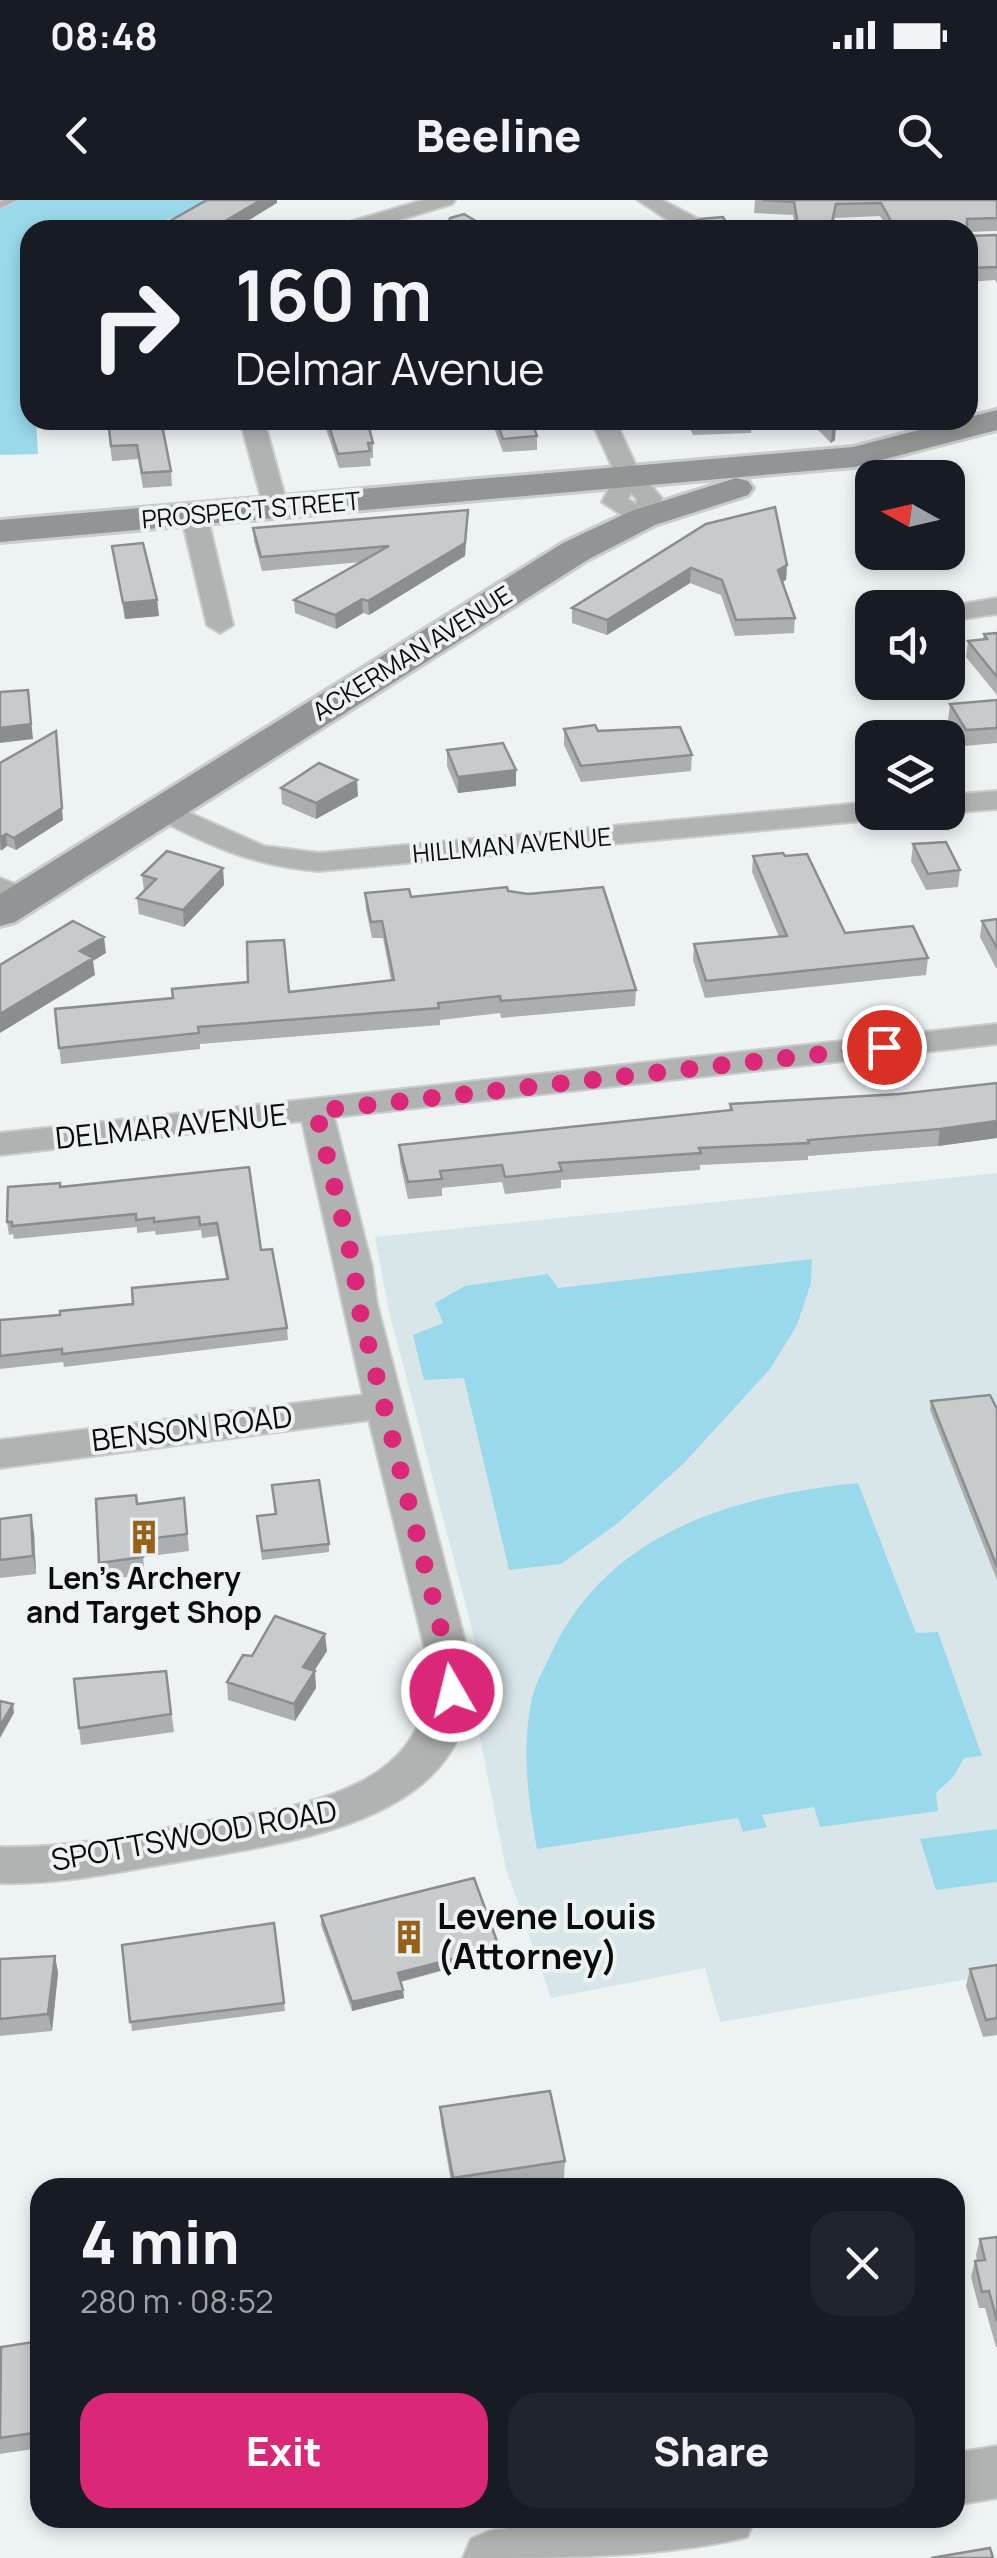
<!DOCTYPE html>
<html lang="en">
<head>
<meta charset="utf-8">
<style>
	:root { --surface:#171b24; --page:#20242c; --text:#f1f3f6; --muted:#9ea1a6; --accent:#db2777 }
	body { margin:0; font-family:Manrope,sans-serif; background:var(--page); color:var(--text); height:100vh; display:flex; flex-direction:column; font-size:38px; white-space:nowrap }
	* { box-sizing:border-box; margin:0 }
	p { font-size:32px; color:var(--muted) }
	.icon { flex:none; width:55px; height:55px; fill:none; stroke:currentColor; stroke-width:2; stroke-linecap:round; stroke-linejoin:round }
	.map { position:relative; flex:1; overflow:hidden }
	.sheet { position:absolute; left:30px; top:1978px; width:935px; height:350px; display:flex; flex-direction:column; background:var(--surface); border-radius:30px; box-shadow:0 5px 15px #0003 }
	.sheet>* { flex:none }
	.hud { position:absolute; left:20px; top:20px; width:958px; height:210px; border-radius:30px; box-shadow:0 5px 15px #0003; background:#171b24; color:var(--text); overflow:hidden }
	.needle { width:65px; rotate:278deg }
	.controls { position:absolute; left:855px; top:260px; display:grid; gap:20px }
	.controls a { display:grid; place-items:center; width:110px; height:110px; border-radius:20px; background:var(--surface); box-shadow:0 5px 15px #0003; font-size:50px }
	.pin { position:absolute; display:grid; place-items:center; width:85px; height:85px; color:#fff; margin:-42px; border:5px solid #fff; border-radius:50%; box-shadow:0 2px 10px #0007 }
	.me { position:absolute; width:110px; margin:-55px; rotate:352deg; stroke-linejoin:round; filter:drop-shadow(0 0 8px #0008) }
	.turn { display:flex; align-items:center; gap:35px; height:210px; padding:0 50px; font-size:45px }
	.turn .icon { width:130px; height:130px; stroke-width:2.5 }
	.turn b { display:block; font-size:70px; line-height:85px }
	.round { display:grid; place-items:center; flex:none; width:105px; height:105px; border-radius:30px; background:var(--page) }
	.headline { display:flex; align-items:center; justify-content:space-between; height:170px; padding:0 50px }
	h1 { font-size:60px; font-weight:800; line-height:75px }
	.action { display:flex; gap:20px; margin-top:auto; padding:20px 50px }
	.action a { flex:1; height:115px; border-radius:30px; background:var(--accent); color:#fff; font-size:40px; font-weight:800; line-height:115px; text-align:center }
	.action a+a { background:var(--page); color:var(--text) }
	.status { display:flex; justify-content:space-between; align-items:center; height:70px; padding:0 50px; background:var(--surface); direction:ltr }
	.status svg { height:28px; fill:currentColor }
	header { display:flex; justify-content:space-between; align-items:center; height:130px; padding:0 50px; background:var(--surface); font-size:45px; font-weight:800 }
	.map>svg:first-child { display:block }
</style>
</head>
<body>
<div class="status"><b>08:48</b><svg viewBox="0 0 49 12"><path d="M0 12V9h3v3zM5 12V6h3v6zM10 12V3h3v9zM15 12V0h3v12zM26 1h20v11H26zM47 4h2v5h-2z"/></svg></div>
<header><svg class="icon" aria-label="back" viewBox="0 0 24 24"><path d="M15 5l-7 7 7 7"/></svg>Beeline<svg class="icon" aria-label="search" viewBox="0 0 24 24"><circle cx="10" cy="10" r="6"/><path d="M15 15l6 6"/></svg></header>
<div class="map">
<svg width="997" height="2358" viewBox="0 0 997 2358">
	<rect width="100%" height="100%" fill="#edf2f3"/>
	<path fill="#d9e6e9" d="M997,973v801l-277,48 -15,-54 -154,30 -45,-129 -31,-156 4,-57 -90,-345 -14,-74z"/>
	<path fill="#9ad8eb" d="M0,0h226l-67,22 -68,4 -4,4h-57v190h6l2,34 -38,1z
		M812,1059l-1,24 -14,42 -27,44 -85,93 -67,61 -57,41 -52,6 -45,-192 -40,2 -11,-45 30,-12 -8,-20 30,-17 83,-12 10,14z
		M858,1283l58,150 22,-1 44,124 -18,2 -10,18 -18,17 2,18 -118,16 -6,-20 -52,8 5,12 -24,5 -5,-14 -201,31c-9,-50 -16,-100 -5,-151 3,-14 12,-29 18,-42 56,-124 183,-160 308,-173z
		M997,1629v53l-61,8 -16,-51z"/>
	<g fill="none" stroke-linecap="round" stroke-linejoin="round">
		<g stroke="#c9cdce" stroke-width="4">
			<path id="lane" d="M4,0h13l-17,8v-6z"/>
		</g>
		<g stroke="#c9cdce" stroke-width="4">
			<path id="street" d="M423,0h32l-3,4 -87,26h-32l3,-4z
				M638,0h24l57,30 -39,-2z
				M240,220h24l24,88 -3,5h-18l-3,-5z
				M591,220h24l24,52 23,26 -10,25h-18l-32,-21 14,-27zM631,293l6,6 -1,5 -8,-5z
				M194,307l13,8 26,110 -13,8 -13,-8 -26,-110z
				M997,398v16l-49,7v-13h-9z
				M997,591v18l-49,4 -1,-1 1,-17z
				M163,601l101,45 55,7 553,-51v10h14l-14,8 -553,51c-63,-4 -112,-26 -166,-55l-5,-6 5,-6z
				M0,678l35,14 4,6 -4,6 -11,3 -24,-9z
				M997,824v20l-663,73 38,150 5,37 90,345c29,169 -166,191 -285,212 -61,10 -120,24 -182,22v-36c62,2 122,-11 182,-22 106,-17 267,-28 243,-176l-56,-229 -369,48v-28l363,-45 -61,-274 -302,34v-22z
				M997,2246v52l-42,7v-52z
				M571,2318h184l-8,19c-86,21 -193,21 -284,21l8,-19 19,-8z"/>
		</g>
		<g stroke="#c9cdce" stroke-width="6">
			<path id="secondary" d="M997,210v20l-143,37 -854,75v-22l853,-73z
				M736,278l12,3 5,7 -5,7 -93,30 -66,34 -574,363 -15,4v-32l563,-351 68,-32z"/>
		</g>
		<use href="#lane" fill="#b1b3b3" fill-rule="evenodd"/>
		<use href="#street" fill="#b1b3b3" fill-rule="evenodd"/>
		<use href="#secondary" fill="#929595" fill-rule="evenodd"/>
	</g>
	<path fill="#abafaf" d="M755,0h242v31l-29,1v-2h-80l-8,-14 -45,2 -3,12h-37l-2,-15 -39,-2z
		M997,35v48l-2,-3 -27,2v-46z
		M107,220l64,51 1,15 -29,2 -5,-29 -26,2z
		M323,220h59v5l-13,1 4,17v15h-3l1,8 -32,2z
		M491,220h40l6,16v14l-34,2z
		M686,220h66l-1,13 -58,2z
		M808,220h25l2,20 -4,3z
		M468,310l-3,46 -96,59 -6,-2 -27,16 -41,-16 -1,-13 67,-38 -99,9 -8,-30 -1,-13z
		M706,324l81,41 -1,15 -4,2 13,36 -1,15 -59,3 -14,-41 -31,-12 -83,52 -35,-12v-15z
		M112,346l45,54 2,16 -34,3z
		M997,433v62l-31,-38 2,-16 15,-2 1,-5z
		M997,500v43l-33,3 -16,-26 2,-16z
		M564,529l34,2 94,24 -1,16 -110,11 -17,-37z
		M447,550l69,36 -58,7 -11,-27z
		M0,563l63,57 -47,30 -9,-4 -7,4z
		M281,588l77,8 -42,23 -34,-15z
		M913,644l47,26 -2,17 -32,3 -15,-29z
		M753,656l92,77 83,25 -2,17 -221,23 -12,-38 1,-16 85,-7 -27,-65z
		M223,668l1,17 -40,42 -45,-13 -2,-16 7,-7 -2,-16z
		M508,691l128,99 -1,16 -134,12 -1,-5 -60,7v5l-240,19v5l-139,15 -6,-55 234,-17 102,-12 -8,-42h-11l-6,-29 -1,-16 46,4z
		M997,719v49h-1l-16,-31 2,-16z
		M997,883v55l-59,8 -130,10v4l-108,5v5l-139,10v8l-56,6 -3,-12 -60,6v8l-34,3 -8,-37 -1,-17 330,-34 1,-7 169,-10z
		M249,967l12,83 26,78 1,12 -224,27 -1,-5 -63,7v-49l60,-5 73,-11 93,-25 -8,-43 -16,2 -1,-8 -45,5 -1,-4 -18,2v-6l-123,12 -1,-5 -4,1 -2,-13 53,-35z
		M931,1201l66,8v171l-67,-170z
		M184,1298l5,53 -46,6 2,18 -44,5 -2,-17 38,-59z
		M257,1316l72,28v8l-67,8z
		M0,1319l34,14 2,41 -36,4z
		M327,1451l-13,20 2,17 -21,33 -67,-21 -1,-18 25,-26z
		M166,1471l8,61 -93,13 -2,-17z
		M321,1716l178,39 -98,27 3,16 -52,13 -31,-86z
		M274,1723l11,88 -153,20 -10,-86z
		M55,1756l3,17 -6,58 -52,5v-77z
		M997,1765v70l-14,2 -17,-51 4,-17z
		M440,1907l125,54 -1,17 -64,10h-48l-11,-64z
		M997,2037v110h-1l-11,-39h-6l-8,-31 4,-16h2l-1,-6 4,-16z
		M40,2141v107l-40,6v-80z"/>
	<path fill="#8b8e8f" d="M261,0h16v3l-44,27h-23z
		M726,22l-1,8h-10z
		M836,226l-1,14 -4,3 1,-15z
		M468,310l-3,46 -96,59 -1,-14z
		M787,365l-1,15 -9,5 1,-15z
		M691,368l-1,15 -83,52v-15z
		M362,399l1,14 -27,16 -1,-14z
		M157,400l2,16 -34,3 -2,-16z
		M28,490l5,49 -33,4v-15z
		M56,531l7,89 -47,30 -2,-12z
		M516,570v16l-58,7v-16z
		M357,580l1,16 -42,23v-16z
		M6,634l1,12 -6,5 -1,-13z
		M223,668l1,17 -40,42 -1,-17z
		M104,737l2,16 -13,8 2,14 -95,58v-19l80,-63z
		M997,921v17l-59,8 2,-17z
		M31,1315l3,18 2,41 -3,-18z
		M325,1434l2,17 -22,34 -2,-18z
		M315,1471l1,17 -21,33 -1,-17z
		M13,1504l1,9 -14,25v-12z
		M499,1747v8l-101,27v-9z
		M55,1756l3,17 -6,58 -4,-17z
		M403,1790l1,8 -52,13v-9z"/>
	<path fill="#c7cbcc" stroke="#8b8e8f" stroke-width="2.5" d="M207,0h54l-51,30h-56z
		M762,0h235v18l-30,1v11h-71l-15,-27 -45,1 -6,26h-31l-5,-28z
		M464,14l27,16h-44l3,-12z
		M723,17l3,5 -11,8h-38l23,-11z
		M997,35v32l-29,1v-32z
		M108,220h53l10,51 -29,2 -5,-28 -26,1z
		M327,220h40l6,23h-5l2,8 -32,3z
		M496,220h35l6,16 -34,3z
		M824,220h9l3,6 -4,2z
		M775,307l12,58 -9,5 17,48 -59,2 -14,-40 -31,-12 -84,52 -35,-12 134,-84z
		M468,310l-3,33 -97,58 -6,-2 -27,16 -41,-15 95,-54 -128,11 -8,-29z
		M143,343l14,57 -34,3 -11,-57z
		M997,433v44l-29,-36 19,-2 -3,-5z
		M28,490l3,34 -31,4v-36z
		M997,500v28l-31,2 -16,-26z
		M595,525l3,6 82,-4 12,28 -111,11 -17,-37z
		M56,531l6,77 -48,30 -8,-4 -6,4v-75z
		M503,543l13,27 -58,7 -11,-27z
		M319,563l38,17 -41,23 -35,-15z
		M946,642l14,28 -32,4 -15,-30z
		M167,651l56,17 -40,42 -46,-12 19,-19 -14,-4z
		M783,653l2,3 22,-2 38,79 68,-7 15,32 -222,23 -12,-37 93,-8 -34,-80z
		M507,687l1,4 20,3 75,-7 33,103 -135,11 -1,-5 -62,7 1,5 -241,19 1,6 -140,15 -4,-39 118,-11 -1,-9 76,-7 -1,-40 37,-2 5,52 105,-12 -12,-59 -11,1 -6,-29 44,-4 2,8z
		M997,719v29l-15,-27z
		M73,721l31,16 -24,14 13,7 -93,56v-49z
		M997,883v38l-57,8 -132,11 1,3 -110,5 2,5 -142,10 3,8 -57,6 -3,-12 -62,6 2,8 -34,3 -9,-37 333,-35 -2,-6 169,-10z
		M249,967l12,83 11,-1 15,79 -225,26v-5l-62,7v-36l60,-5v-4l73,-7 -1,-16 96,-9 -11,-56 -17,2 -1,-8 -45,5v-4l-18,2v-6l-124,12v-4h-5l1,-35 52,-4v4z
		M990,1195l7,14v158l-66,-166z
		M319,1280l10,64 -67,7 -5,-35 19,-2 -4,-29z
		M136,1295l1,9 47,-6 3,36 -47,6 3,17 -44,6 -3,-64z
		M31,1315l2,41 -33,4v-41z
		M275,1416l50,18 -22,33 12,4 -21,33 -67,-22 16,-27 9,1z
		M166,1471l5,43 -92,14 -5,-49z
		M0,1501l13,3 -13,22z
		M474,1678l25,69 -101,26 5,17 -51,12 -31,-86z
		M274,1723l10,80 -154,19 -8,-77z
		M55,1756l-7,58 -48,5v-60z
		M997,1765v53l-11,2 -16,-51z
		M550,1891l15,70 -112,17 -13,-71z
		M997,2037v84l-8,-30 -7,1 -7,-31 10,-1 -5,-21z
		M40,2141v91l-40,6 1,-91z
		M990,2348l3,10h-62z"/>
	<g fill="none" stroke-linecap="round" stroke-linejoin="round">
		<path stroke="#db2777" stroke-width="18" stroke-dasharray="0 32.4" d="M452,1491l-6,-42 -88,-345 -4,-37 -38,-156 568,-64"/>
	</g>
	<defs>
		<g id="building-bare" transform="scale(2.7)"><path d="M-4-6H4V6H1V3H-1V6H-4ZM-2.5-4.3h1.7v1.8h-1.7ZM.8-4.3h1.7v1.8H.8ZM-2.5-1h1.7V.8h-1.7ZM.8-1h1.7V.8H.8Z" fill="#976119" stroke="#edf2f3" stroke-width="2.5" paint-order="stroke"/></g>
	</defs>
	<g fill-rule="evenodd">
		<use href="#building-bare" x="144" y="1337"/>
		<use href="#building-bare" x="409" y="1737"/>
	</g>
	<g text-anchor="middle" stroke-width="8" stroke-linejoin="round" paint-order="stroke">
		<g font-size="25" fill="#0a0b0c" stroke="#edf2f3">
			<text transform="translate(251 310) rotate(-5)" y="9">PROSPECT STREET</text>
			<text transform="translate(412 453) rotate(-32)" y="9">ACKERMAN AVENUE</text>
			<text transform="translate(512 645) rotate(-5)" y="9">HILLMAN AVENUE</text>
		</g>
		<g font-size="30" fill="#0a0b0c" stroke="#edf2f3">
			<text transform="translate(171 927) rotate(-6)" y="10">DELMAR AVENUE</text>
			<text transform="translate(192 1229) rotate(-7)" y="10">BENSON ROAD</text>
			<text transform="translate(194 1636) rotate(-10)" y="10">SPOTTSWOOD ROAD</text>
		</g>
		<g font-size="30" font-weight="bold" fill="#0a0b0c" stroke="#edf2f3">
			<text x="144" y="1389">Len's Archery<tspan x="144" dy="34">and Target Shop</tspan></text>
		</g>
		<g font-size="35" font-weight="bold" fill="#0a0b0c" stroke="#edf2f3" text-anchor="start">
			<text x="437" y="1729">Levene Louis<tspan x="437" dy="40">(Attorney)</tspan></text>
		</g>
	</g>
</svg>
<div class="controls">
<a><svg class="needle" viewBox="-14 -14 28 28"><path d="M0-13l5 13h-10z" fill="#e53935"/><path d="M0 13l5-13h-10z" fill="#9ea1a6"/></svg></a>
<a><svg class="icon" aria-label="sound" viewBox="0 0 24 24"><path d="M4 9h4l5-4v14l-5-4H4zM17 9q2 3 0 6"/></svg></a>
<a><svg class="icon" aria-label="layers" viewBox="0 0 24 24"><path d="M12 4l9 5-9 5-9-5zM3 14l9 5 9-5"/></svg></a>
</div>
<div class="pin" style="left:884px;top:847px;background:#d93025"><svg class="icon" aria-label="arrive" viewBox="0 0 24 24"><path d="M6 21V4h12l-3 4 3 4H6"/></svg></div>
<svg class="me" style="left:452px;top:1491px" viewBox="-20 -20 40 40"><circle r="17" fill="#db2777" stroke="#fff" stroke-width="3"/><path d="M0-11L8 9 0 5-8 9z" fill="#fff"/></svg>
<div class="hud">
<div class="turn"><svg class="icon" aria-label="right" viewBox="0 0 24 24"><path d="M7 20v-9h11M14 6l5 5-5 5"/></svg><div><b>160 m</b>Delmar Avenue</div></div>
</div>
<section class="sheet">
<div class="headline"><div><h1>4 min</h1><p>280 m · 08:52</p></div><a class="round"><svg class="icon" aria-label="close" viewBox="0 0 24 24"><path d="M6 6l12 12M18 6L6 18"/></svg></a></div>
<div class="action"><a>Exit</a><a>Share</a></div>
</section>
</div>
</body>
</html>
